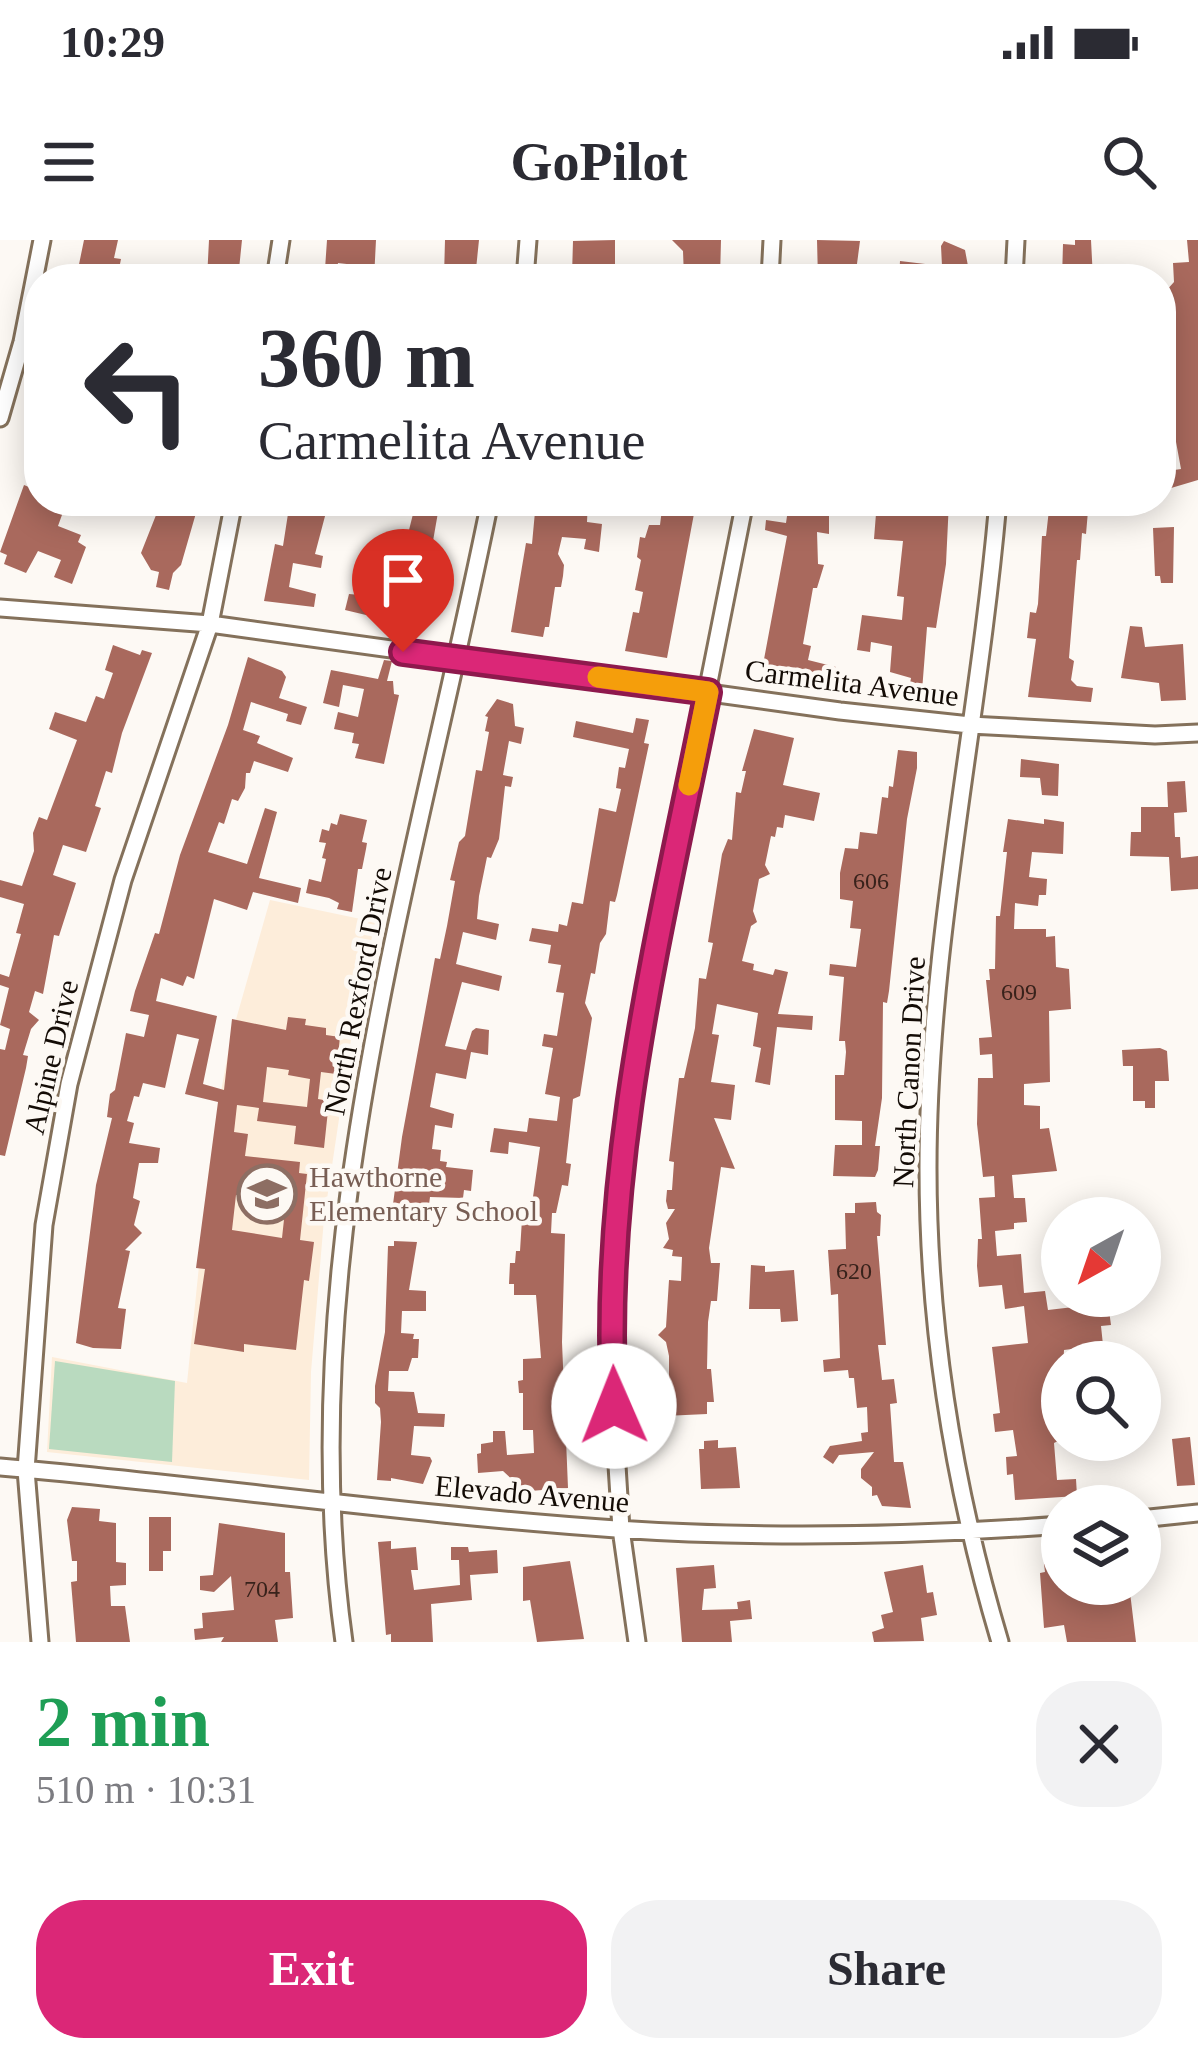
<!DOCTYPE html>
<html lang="en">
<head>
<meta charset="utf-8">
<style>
	:root { --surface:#fff; --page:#f2f2f3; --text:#2b2b33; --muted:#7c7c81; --accent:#db2777 }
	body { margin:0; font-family:"Times New Roman",serif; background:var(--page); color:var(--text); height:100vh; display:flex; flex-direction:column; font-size:45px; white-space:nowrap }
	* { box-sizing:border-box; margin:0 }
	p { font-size:39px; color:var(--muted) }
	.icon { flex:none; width:66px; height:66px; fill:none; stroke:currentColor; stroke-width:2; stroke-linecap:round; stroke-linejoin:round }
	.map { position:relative; height:1402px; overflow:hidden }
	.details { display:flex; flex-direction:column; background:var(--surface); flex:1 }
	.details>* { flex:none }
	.guide { position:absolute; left:24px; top:24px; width:1152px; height:252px; border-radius:48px; box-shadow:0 6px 30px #0003; background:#fff; color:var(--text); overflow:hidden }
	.needle { width:78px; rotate:220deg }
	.tools { position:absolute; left:1041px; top:957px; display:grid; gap:24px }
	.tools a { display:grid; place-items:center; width:120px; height:120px; border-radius:50%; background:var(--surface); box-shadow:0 6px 30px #0003; font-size:60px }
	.pin { position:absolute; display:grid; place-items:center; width:102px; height:102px; color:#fff; margin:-123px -51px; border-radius:50% 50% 50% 0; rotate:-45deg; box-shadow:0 0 12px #0007 }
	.pin .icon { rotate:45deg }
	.me { position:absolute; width:132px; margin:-66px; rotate:359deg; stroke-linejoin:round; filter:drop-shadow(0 0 9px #0008) }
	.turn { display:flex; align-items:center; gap:42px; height:252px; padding:0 36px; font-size:54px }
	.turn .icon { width:156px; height:156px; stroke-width:2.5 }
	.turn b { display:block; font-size:84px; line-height:102px }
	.round { display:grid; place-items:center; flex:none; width:126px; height:126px; border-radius:48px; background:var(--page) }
	.headline { display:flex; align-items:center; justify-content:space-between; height:204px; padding:0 36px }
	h1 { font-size:72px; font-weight:800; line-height:90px; color:#1e9e55 }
	.cta { display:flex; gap:24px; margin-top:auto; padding:24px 36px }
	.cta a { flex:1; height:138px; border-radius:48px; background:var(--accent); color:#fff; font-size:48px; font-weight:800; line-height:138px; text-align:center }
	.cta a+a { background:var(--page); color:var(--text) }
	.status { display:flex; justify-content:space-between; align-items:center; height:84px; padding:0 60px; background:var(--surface); direction:ltr }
	.status svg { height:33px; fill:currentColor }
	header { display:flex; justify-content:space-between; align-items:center; height:156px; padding:0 36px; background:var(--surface); font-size:54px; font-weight:800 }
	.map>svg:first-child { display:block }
</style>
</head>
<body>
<div class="status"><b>10:29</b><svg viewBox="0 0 49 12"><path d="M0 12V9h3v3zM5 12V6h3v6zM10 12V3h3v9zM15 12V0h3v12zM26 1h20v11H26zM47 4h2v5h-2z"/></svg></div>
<header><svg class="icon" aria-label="menu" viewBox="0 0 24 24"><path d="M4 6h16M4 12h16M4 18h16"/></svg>GoPilot<svg class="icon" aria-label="search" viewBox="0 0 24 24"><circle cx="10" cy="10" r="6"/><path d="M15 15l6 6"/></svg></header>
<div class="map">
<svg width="1198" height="1402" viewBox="0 0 1198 1402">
	<rect width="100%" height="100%" fill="#fdf9f4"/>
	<path fill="#fdedda" d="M270,660l105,22 -24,117 -27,180 -13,153 -2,108 -262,-28 5,-95 135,26 22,-215 13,-82 9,-49z"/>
	<path fill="#b9dabf" d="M55,1121l120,20 -3,81 -123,-13z"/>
	<path fill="#a9695d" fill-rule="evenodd" d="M84,0h34l-4,18 7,1 -4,20 -25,-3 -16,3z
		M209,0h33l-4,39h-31z
		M327,0h49l-2,39 -11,-1 1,-12 -26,-3 -1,8 -12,-2z
		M445,0h34l-4,39 -31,-2z
		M615,0v34l-43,1 1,-34z
		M672,0h49l-1,38h-36l-1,-27z
		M817,0l43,1 -5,38h-37z
		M1075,0h16l2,39h-31l1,-35 12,1z
		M1187,0h11v240l-37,11v-19l20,-3 -7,-38 -13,2v-13l9,-2v-6l-5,-120 9,-10 -1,-19 16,-1z
		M944,1l21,9 3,16 -4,13h-65l1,-18 42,5 -1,-20z
		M39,225v36h28l-9,25 23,9 -3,7 8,5 -14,37 -18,-7 7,-17 -23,-9 -12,22 -22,-9 3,-9 -7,-3 24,-67 5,2z
		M290,261h39l-14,53 8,2 -2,12 -28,-5 -4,24 27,7 -2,13 -50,-6 11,-57 8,2z
		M375,261h65l-21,120 -52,-11 -1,5 -21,-5 4,-16 45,4 6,-30 -21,-8 2,-12 23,2 9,-36 -24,-5 -1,5 -15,-3z
		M536,261h52l-1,21 15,2 -3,28 -15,-3 2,-10 -24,-2 -4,17 6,11 -1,11 -2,11h-6l-6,40h-4l-2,10 -32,-5 15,-89 6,1z
		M663,261l33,2 -29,155 -42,-7 8,-39 6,1 4,-21 -8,-2 6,-30 -4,-3 3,-20 5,1 4,-13h11z
		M802,261h27v33l-12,-2 1,32 6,1 -7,23h-4l-10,56 8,2 -3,14 28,7 -2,11 -72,-8 25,-134 -22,-6 1,-10 20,3 3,-21z
		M877,261h72l-3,63 -10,64 -9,-1 -5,64 -13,-2 2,-11 -21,-6 2,-26 -21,-4 -1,10 -13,-2 5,-35 40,5 2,-23 -7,-1 6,-55 -29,-2z
		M1050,261h45v10h-7l-2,23 -4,-1 -2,27h-3l-8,98 5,3 -3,19 6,6 16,2 -2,14 -63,-5 8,-58 -9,-1 3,-26 6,1 2,-9 4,-68h4z
		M160,265l36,8 -15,52 -8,8 -4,17 -13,-3 3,-15 -8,-2 -10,-17z
		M1174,287l-1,56h-12l-1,-7h-5l-2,-48z
		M1130,386l12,1 3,20 38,-3 3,56 -25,1 -2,-18 -38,-5z
		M113,405l27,10 2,-5 10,3 -30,80 -10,40 -6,-2 -11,35 6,2 -15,44 -23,-7 -10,30 23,8 -17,53 -5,-1 -11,59 -8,-3 -6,21 10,8 -8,9 -8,26 5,1 -2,12 -21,88 -5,-1v-106l5,1 5,-21 -10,-4 9,-37 -9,-3v-11l9,3 12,-43 -5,-1 8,-29 -24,-7v-17l22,6 12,-35 -1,-18 6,-16 8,3 30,-80 -28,-11 6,-17 31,10 10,-26 8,3 9,-26 -8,-3z
		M248,417l34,14 4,6 -7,21 28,9 -6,18 -15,-4 2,-7 -37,-12 -8,28 17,6 -3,7 36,15 -5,14 -34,-11 -4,12h-4l-1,15 -7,13 -6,-2 -8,25 -5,-2 -11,30 39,12 18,-56 12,4 -18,66 42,10 -3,15 -45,-11 -6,18 -33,-11 -20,80 -7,-3 -4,10 -22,-8 -5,23 61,15 -14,68 21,6 8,-71 54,11 2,-13 18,2 -1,6 21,3v7l14,2 -4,37 -15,-2 -3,27 11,2 -5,47 -30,-4 2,-18 -39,-5 2,-13 -22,-3 -3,27 14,2 -3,22 55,6 -1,11 8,1 -7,66 14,2 -5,39 -5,-1 -8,70 -52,-6v8l-50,-8 11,-75 -9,-1 22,-166 -33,-8 14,-55 -22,-5 -12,54 -22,-5 -4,14 -5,-1 -7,25 7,2 -5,20 31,5 -2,15h-19l-6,35 7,3 -6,24 8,8 -17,17 5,1 -12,57 8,1 -5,40 -28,-1 -17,-5 20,-158 16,-67 -5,-1 3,-23 5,-4 11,-57 18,4 5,-22 -19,-4 5,-20 20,-58 4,1 21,-79 48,-130zM267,827l22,3 -1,5 22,4 -3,28 -44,-5zM236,955l50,6 -4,37 -50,-8z
		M384,420l8,1 -5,20h6l1,13 5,1 -15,69 -29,-6 4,-14 -7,-1 2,-10 -20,-4 4,-17 20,5 6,-28 -21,-4 -4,22 -16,-4 8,-33 47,9z
		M497,459l16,5 2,22 9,2 -3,16 -12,-3 -6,34 10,2 -2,10 -6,-1 -6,53 -8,19 -4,-1 -8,39 -2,23 22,5 -3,16 -33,-8 -7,32 46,12 -3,15 -37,-9 -17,64 21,4 6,-19 4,-3 13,2 -1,25 -17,-3 -5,27 -30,-6 -6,34 24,7 -2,14 -17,-3 -3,24 9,1 -1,11 7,1 -1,5 27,3 -2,21 -7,-1 -1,8 -33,-1 -3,23 -23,1 -13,-2 11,-82 33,-179 5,1 7,-33 8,-45 -5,-1 9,-38 6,-6 11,-66 6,1 7,-39 -4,-1 3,-14 -3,-1z
		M636,478l13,2 -5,23 5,1 -32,151 -2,7 -5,-1 -4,33 -6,9 -5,31 -4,-1 -6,30 7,15 -12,78 -7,3 -7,64 5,1 -3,22 -6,-1 -6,28h-4l-1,20 14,1 -3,108 6,146 -51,4v-8l-14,-13 -25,2 -1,-19 4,-1v-9l12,-2v-11h12l2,24 27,-2 -1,-23h-10v-37h-4l-1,-12 5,-1v-21l18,-1 -5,-63h-22v-11h-5l1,-21h5l1,-12h4l3,-48 9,1 8,-57 -31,-5 -1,12 -18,-2 4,-24 33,4 2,-14 28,3 3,-24 -15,-3 8,-46 -11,-2 2,-12 13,2 7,-43 -8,-1 5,-27 -13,-2 3,-18 -22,-4 3,-13 26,4 1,-8 8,2 5,-24 11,2 16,-96 17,4 5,-23 -5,-1 3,-21 6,1 4,-19 -56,-12 3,-16 57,12z
		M754,489l40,9 -11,47 37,8 -6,28 -29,-6 -2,13 -6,-1 -2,10 -4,-1 -6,29 5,9 -11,5 -6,32 4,11 -6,4 -9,35 12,3 -1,6 20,5 2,-6 13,3 -10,42 35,2 -1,14 -35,-3 -7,58 -15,-3 6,-34 -8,-2 5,-33 -41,-9 -5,30 7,1 -8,47 24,3 -4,35 -17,-2 21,51 -14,-2 -12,81 2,15h9l-3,38h-6l-3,21 -1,47h4l3,33h-7v12l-43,2 -3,-14h5v-12h3v-34l-3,-14 -8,-7 8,-8 3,-47 12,1 1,-24 -10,-1 1,-6 -10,-2 6,-9 -3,-16 9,-14h-7l-2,-8 1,-11h5l2,-28 -5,-1 5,-43 5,-40h5l11,-50 4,-50 7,1 7,-36 -5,-1 14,-88 6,-15 4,1 4,-48 5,1 5,-22h-4z
		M898,510l19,2v16l-10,51 -18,172 -2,12 -4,-1 -1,96 -7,48h5l-2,24 -3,7 -42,-1 2,-31h27v-24l-27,-1v-45h9l2,-23 -1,-11h-6l5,-64 -15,-2 1,-11 26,3 5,-38 -11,-1 3,-27 -13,-2v-26l5,-25 13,1 2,-17 17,2 5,-37 6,1 1,-12 4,1z
		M1021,519l38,5 -1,32 -16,-1 -2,-17 -20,-1z
		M1185,541l2,31 -13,1 1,24h5l1,21 17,-2v33l-27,2 -2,-34 -39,-1 1,-24h10v-25h27l-1,-25z
		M340,574l27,6 -5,22 5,1 -1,6 -4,20h-4l-6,43 -15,-3 2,-6 -10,-5 -23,-5 3,-14 12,3 5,-23 -4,-1 4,-15 -7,-1 3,-13 7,2 2,-8 6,2z
		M1008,579l36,5v-5l20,3 -1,32 -31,-2 -3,25 18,2 -1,16h-7l-1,11 -23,-3 -1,26h32v8l9,-1 1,31 13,2 2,40 -22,2 1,71 -26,2v21l16,1v23l9,-1 8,43 -45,4 2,23h11l2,24 -13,1v6l-19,2 2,25 24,-2 3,39 21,-2 3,19 60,-7 3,22 -10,1 2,19 -39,5 -2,38 -12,1 8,52 -4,2 3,37 19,-1 1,17 -62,4 -2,-26 -6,1 -1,-18 11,-1 -4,-26 -18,2 -2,-18 7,-1 -8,-66 36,-4 -4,-37 -19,3 -3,-24 -23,2 -2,-21 1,-27h4l-3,-41 16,-1 -1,-21 -11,1 -6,-53 1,-46h15l-1,-24 -12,1 -1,-17 13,-1 -6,-57h4l-1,-11h6l1,-53h4l7,-64h-4z
		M1160,808l7,3 2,30h-14v27h-10v-7h-12v-35h-10l-1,-16z
		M876,962l1,10 4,3 -1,21h-3l9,109h-8l4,35 12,-1 3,24 -7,1 4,58h9l8,46 -29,-2 -5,-11 -5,1v-9l-11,-9v-9l13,-17 -35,3 -6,9 -10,-7 7,-11 32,-5 -1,-8 7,-1 -1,-25 -10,1 -3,-30h-5l-1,-8 -24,2 -1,-12 17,-2 -2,-64 -7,1 -3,-45 18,-1 -1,-36h10v-10z
		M394,1001l23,1 -8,48 17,1v20h-24l-1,22 13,1 -1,5h6l-1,19h-6l-4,13h-19l-1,20 26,1 4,21 27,1 -1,13 -30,-1 -3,29 19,2 2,4 -9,23 -32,-6v3l-14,-1 4,-58 -1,-14 -5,-5v-17l10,-54 3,-86h6z
		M751,1025l14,1v6l29,-2 4,51 -17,1 -1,-13h-31z
		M1190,1197l5,48 -18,1 -5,-47z
		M718,1200v8l18,-1 4,41 -39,1 -2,-40h5v-8z
		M72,1267l28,2 -1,12 17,2v39l10,1v22l-16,1 1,20h14l5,36h-54l-5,-60 6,-1v-20h-5l-5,-41z
		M149,1277h22v34h-8v20h-14z
		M219,1283l66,10v39h5l3,46 -18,2 3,22h-57l3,-5 -29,3 -1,-11 9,-1 -1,-15 32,-3 -3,-34 -17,16 -14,-2v-14l13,-1z
		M391,1301v8l25,-2 2,23h-7l3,20 46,-5 -1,-25h-8v-13h17l1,5 28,-2 1,23 -28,2 2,25 -41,4 2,38h-42v-8l-5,1 -8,-93z
		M570,1321l14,78 -47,3 -7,-42 -7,1v-34z
		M1062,1322v22h67l7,58h-69l-3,-17 -20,3 -4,-55 5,-1 -1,-8z
		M714,1325l2,23 -12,1 -2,21 36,-1 -1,-7 13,-2 2,19 -22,2 2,21h-50l-6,-74z
		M923,1325l4,28 6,-1 4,23 -16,3 3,23 -50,1 -2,-10 12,-4 -3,-13 12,-3 -9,-40z"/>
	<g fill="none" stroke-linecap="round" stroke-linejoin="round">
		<g stroke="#84715b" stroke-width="21">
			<path id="minor" d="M275,39l6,-39
				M525,39l3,-39
				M770,39l2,-39
				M1014,39l2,-39
				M0,178l22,-76 20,-102
				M998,261c-19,222 -70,443 -70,667 0,161 26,320 72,474
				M0,368l210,16 630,87 130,14 185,10 43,-2
				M0,1227c206,18 410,48 616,62 148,10 298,7 446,-4
				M1140,1279l58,-6
				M40,1402l-14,-172 18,-245 25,-141 54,-204 87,-256 24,-123
				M344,1402c-54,-385 71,-767 146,-1141
				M637,1402l-16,-113 -10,-159 5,-157 15,-139 114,-573"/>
		</g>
		<use href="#minor" stroke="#fff" stroke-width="15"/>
	</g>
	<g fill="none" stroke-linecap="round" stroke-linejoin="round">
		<g stroke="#8e194d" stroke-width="30">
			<path id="route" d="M403,412l305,40c-47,236 -108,472 -94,714"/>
		</g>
		<use href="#route" stroke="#db2777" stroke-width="21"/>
		<path stroke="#f59e0b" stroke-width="21" d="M598,437l110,15 -19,93"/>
	</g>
	<defs>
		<g id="school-ring" transform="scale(3)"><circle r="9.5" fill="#fdf9f4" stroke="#8d6e63" stroke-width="1.5"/><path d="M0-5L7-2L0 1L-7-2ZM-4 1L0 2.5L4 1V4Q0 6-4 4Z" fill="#8d6e63"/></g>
	</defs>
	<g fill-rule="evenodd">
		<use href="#school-ring" x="267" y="954"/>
	</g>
	<g text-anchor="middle" stroke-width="9" stroke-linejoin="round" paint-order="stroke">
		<g font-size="24" fill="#38221b">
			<text x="871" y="649">606</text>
			<text x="1019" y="760">609</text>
			<text x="854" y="1039">620</text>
			<text x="262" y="1357">704</text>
		</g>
		<g font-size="30" fill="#130b05" stroke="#fdf9f4">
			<text transform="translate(852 443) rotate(7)" y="10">Carmelita Avenue</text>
			<text transform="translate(358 751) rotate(-79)" y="10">North Rexford Drive</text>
			<text transform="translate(51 817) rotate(-77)" y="10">Alpine Drive</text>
			<text transform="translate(909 832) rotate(-87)" y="10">North Canon Drive</text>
			<text transform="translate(532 1254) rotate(5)" y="10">Elevado Avenue</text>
		</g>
		<g font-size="30" fill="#785e54" stroke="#fdf9f4" text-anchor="start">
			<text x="309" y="947">Hawthorne<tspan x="309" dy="34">Elementary School</tspan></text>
		</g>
	</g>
</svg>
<div class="tools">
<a><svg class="needle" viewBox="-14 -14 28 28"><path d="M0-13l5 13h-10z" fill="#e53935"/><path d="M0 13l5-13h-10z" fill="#7c7c81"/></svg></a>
<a><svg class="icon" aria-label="search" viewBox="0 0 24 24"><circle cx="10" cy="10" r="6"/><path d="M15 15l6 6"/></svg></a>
<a><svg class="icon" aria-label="layers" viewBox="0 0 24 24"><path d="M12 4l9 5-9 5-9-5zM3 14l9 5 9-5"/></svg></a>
</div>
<div class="pin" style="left:403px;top:412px;background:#d93025"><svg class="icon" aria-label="arrive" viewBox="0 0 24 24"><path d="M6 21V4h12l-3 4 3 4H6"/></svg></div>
<svg class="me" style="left:614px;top:1166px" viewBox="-20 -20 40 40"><circle r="19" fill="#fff"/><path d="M0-13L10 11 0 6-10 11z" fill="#db2777"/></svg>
<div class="guide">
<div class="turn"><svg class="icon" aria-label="left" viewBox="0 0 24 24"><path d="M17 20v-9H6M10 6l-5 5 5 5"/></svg><div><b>360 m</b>Carmelita Avenue</div></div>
</div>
</div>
<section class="details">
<div class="headline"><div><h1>2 min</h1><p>510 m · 10:31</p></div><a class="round"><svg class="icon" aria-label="close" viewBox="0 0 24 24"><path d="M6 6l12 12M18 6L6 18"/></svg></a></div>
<div class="cta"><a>Exit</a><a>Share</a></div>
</section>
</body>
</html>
